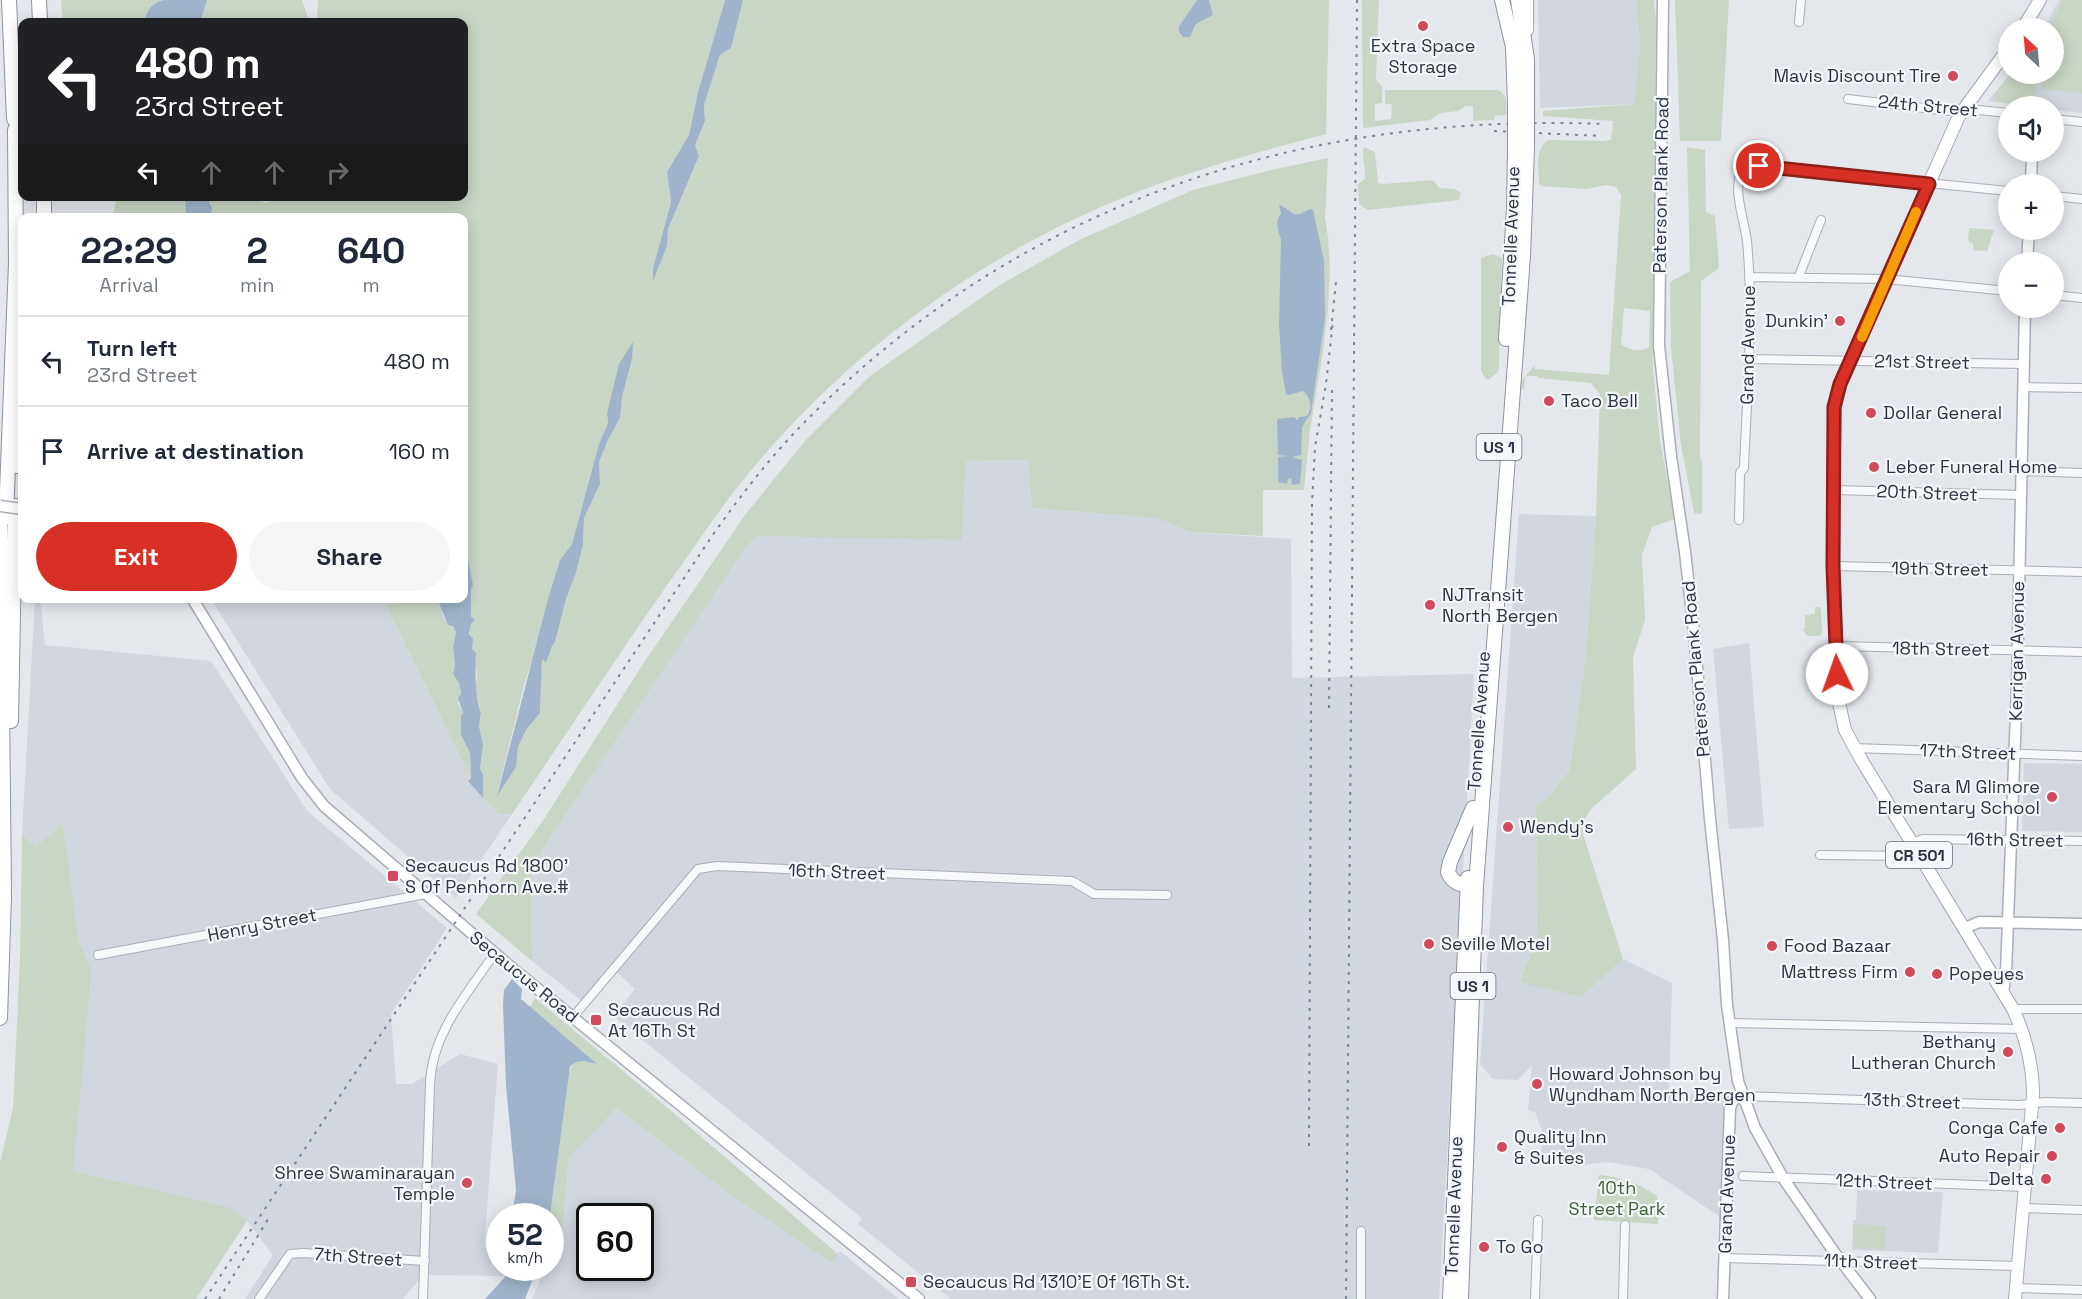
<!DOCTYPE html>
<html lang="en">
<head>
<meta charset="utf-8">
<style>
	:root { --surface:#fff; --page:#f6f6f7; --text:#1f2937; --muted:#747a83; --line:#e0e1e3; --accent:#d93025 }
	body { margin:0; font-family:"Space Grotesk",sans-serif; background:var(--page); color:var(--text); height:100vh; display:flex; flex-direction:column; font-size:22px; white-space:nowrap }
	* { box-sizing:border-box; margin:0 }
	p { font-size:20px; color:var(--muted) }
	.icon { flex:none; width:33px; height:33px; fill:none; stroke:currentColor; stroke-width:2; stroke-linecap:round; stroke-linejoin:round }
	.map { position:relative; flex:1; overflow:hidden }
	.drawer { position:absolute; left:18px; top:213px; width:450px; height:390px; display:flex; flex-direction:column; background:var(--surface); border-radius:12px; box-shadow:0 3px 15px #0003 }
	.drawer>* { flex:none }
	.top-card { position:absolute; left:18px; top:18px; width:450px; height:183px; border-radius:12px; box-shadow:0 3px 15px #0003; background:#202124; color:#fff; overflow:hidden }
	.needle { width:39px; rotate:334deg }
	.controls { position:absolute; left:1998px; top:18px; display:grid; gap:12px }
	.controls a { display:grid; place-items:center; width:66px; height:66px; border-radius:50%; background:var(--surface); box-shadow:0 3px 15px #0003; font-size:30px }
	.speed { position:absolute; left:486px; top:1203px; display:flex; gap:12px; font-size:30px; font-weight:700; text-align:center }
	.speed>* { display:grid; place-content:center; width:78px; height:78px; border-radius:50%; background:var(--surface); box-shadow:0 3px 15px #0003; line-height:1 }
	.speed small { font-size:15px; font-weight:400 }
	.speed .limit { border:3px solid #111; border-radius:9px; background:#fff; color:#111 }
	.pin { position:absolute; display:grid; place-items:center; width:51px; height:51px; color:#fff; margin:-26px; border:3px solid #fff; border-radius:50%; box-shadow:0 2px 6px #0007 }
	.me { position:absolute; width:66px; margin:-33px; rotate:357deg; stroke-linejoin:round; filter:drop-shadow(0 0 4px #0008) }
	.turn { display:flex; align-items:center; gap:21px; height:126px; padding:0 18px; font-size:27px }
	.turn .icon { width:78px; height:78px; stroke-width:2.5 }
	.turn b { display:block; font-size:42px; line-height:51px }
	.lanes { display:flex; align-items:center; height:57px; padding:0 18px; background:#0003; justify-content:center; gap:30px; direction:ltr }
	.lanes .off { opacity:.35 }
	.eta { display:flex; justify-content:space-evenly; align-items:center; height:102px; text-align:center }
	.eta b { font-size:36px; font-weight:800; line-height:42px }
	.cta { display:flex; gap:12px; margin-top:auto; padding:12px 18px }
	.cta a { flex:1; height:69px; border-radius:36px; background:var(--accent); color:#fff; font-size:24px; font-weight:800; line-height:69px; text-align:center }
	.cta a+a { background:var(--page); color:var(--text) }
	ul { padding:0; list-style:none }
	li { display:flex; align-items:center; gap:18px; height:90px; padding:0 18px; border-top:2px solid var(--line) }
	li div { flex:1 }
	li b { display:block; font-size:22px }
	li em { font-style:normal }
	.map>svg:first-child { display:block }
</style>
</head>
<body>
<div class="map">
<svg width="2082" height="1299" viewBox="0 0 2082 1299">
	<rect width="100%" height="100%" fill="#e4e7ec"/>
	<path fill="#d2d6de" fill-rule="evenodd" d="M1538,0h98l4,41 -4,63 -96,4z
		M2059,0h23v113l-28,-3v-4h-28l-38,-5 22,-27h44v-46h-10z
		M1028,460l4,48 125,10 33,14 101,7 1,139 182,-4 -35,625h-488l-93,-75 4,-6 -249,-202 22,-27 -19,-18 -28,35 -56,-45 -1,-89 11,-21 203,-303 11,-13 206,5 4,-79z
		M1519,514l77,2 -10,139 -16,114 -23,30 -11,5 1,135 -18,42 62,15 42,-37 49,24 -3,110 59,4 5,12 -7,112 -77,-52 -42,-7 -32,4 -34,-3 1,-32 -7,-19 -7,-2 4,-45 -14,15 -25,-1 -13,-15z
		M35,599h5l5,46 166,16 96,150 140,117 -56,86 5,70h16l48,-30 38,10 -14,184 15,1 1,19h6l-1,8 -82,-1 -20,24h-158l28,-44 -26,-34 -18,-14 -157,-36 20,-201 -13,-28 -16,-119 -27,25 -14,-13z
		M211,599h172l90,183 26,32h13l-56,84 -126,-109z
		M1749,643l15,184 -35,2 -16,-180z
		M2024,763l58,1v68l-60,-1z
		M617,1108l111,85 104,69 8,-11 59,48h-367l13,-31h5l1,-13 12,-29 6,-69zM590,1216h50v52h-50z
		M1857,1190l86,2 -5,61 -86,-3 1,-30h3z"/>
	<path fill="#c9d6c5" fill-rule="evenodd" d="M61,0h103l-17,12 -3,10h-81z
		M207,0h95l7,22h-109z
		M318,0h407l-27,92 -9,43 -22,37 4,30 -18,66v11l14,-33 1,-17 31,-72 -4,-12 10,-24 -1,-16 16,-50 11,-7 12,-48h454l-18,26 11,11 6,-13 17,-9 -4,-15h120l-3,134c-77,20 -152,41 -225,73 -136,59 -259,153 -353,267 -28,34 -52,71 -78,107 -54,77 -105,155 -158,233h-13l-16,-16v-24l-3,-5 2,-12 -1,-22 -2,-9 2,-14c-3,-4 -6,-22 -6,-27 1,-3 3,-7 2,-10 -1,-13 -14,-44 -3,-55l-3,-3v-29l2,-3 -9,-46v-321l-253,-1 1,-9 -3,-6 3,-6 35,1 19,6 17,-7h181v-174h-147zM632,343v16l-10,38 -2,21 -12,22 -9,22 1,22 -16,34 -1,27 -7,28 -10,26 -11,43 -3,4 -6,16 -4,-4 -2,55 -14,17 -8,17 -2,20 -19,27 27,-109 16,-49 20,-76 12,-15 27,-101 9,-21 -1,-10z
		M1362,0h17l-3,80 6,6v17l-7,1v17l16,-2 1,-15h-7v-14h112c12,3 9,15 9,25l-11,1 -1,4 -21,1v-15h-7l-8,5 -18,2 -10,7 -67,8z
		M1636,0h18l2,21 -3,347 7,73 15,78 -23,8 -10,28 3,65 -12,37 3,112 -46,41 -6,10 -1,14 40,125 -42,38 -62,-15 18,-43 -1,-135 11,-5 23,-30 16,-114 10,-139 4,-122 -9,-11 -53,-5 -1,-2h-10l-2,2 -1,10 -3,1 -3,-4 16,-19 1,3 74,6 12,-180 -5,-8 -10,-2 -21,4 -44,-3 -2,-3c0,-14 -5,-36 10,-43l55,1 7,-1 2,-19 -70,-5v-5l92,-7 5,-63zM1624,308l26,3 -1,36c-10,6 -19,3 -28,-3z
		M1675,0h54l-8,141h-41z
		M2063,0h19v93l-40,-4 1,-15h11v-46h-5z
		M2011,74h27l-4,31 -38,-3 -2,-7z
		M1364,147l11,5 3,31 6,1 49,-4 6,8 15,1 7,4 -2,7 -91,10 -9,-6 -1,-20 7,-5c1,-10 -4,-24 -1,-32z
		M1687,147l18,3 1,62 9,4 4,52 -18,13 -1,176 2,6v51l-8,-1 -13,-68 -10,-98 -1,-65 20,-11z
		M1328,158l-3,59 3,21 2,31 -2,41 -5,42 -13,78 -6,60h-41v46l-73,-4 -33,-14 -125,-10 -4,-48 -62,1 -4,79 -206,-4 -11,12 -203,303 -11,21 1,89 -56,-47 68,-95 99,-155 102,-149 59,-73 66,-66 128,-90 81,-46 114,-50 78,-20z
		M117,197h68l1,20 -74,1z
		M1969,228l25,2 -7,21 -14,-1v-6l-5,-4z
		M1493,254l9,4 -3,109 -1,5 -10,8 -3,-2 -4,-8v-112z
		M383,599h54l7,20 9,7 3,6 -3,15 2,17 -2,10c8,9 9,18 5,29l5,10 -2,3v19l9,18 1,25z
		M1815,607h4l2,3 1,24 -3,2h-12l-4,-7 2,-1v-13l10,-1z
		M63,823l16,119 13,28 -19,201 156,36 18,14 -51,78h-196v-136l13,-55 7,-149 2,-124 14,12z
		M535,998l135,112 168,144 -6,9 -104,-70 -111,-85 -48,49 -6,69 -12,29 -1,-39 19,-143 4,-10 6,-2 16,2 -65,-56z
		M1599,1175c24,3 37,7 58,21l2,18 -1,10 -64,-4z
		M1853,1224l33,2 -1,23 -32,-1z"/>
	<path fill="#9fb4cc" d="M164,0h43l-7,22h-56c4,-14 7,-18 20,-22z
		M725,0h18l-12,48 -11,7 -16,50 1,16 -10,24 4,11 -31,73 -1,17 -14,35v-13l18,-66 -4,-30 22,-37 9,-43z
		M1197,0h12l4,15 -17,9 -6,13h-7l-4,-5v-6z
		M185,197h27l-3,5 3,6 -1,9h-25z
		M1279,204l15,10h6l10,-5 3,1 11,51 1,57 -14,95 -9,14 -1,28 -9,2 10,3 -2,24 -8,1 -1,-7 -3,1 -1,5 -9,-2v-25l10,-1 -10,-1 -1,-34 1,-2 16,-2 3,3 2,-3 8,-1c6,-8 3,-20 -4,-25l-14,4 -3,-1 -4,-22 -3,-47 2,-86c-3,-8 -7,-19 0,-25z
		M633,342l-1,17 -10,38 -2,21 -12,22 -9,22 1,22 -16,34 -1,27 -7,28 -10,26 -11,43 -3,4 -6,17 -4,-4 -2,54 -14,17 -8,17 -2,20 -19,29 51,-197 12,-39 12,-16 27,-100 9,-21 -1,-10 12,-49z
		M464,539l9,46 -2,4v28l4,3 -4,4 -2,10 4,5 -1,10 4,4c-1,12 -1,51 5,59l-2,14 4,19 -3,24 3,5v24l-15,-17 3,-3 -1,-25 -9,-18v-20l2,-2 -5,-15 3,-5 -2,-10 -6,-9 2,-10 -2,-17 3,-15 -3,-6 -5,-1 -11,-26 27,-1z
		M512,979l10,10 -1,10 76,65c-10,-2 -20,-6 -27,3l-20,149h-38l4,-26 -10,-104 -3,-81 1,-15z
		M506,1268h31l-12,31h-40l20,-22z"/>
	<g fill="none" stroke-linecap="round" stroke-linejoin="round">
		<g stroke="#a9aeb7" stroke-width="10">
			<path id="street" d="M1799,22l2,-22
				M1848,99l101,12 30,-1 29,3
				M2054,119l28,3
				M2054,196l28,3
				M1799,276l22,-56
				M1749,277l137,2 122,12
				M2054,295l28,3
				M1749,359l274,5
				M2023,387l59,1
				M2021,471l61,2
				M1833,490l188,5
				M1739,520l1,-47 4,-5c3,-75 10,-152 3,-227 -2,-18 -16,-55 -4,-72l6,-3h10l249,25
				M1833,566l249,6
				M1836,646l246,6
				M1854,748l228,8
				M1912,843l11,-4 159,2
				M1820,855l100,1
				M98,955l328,-61
				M2013,1009h69
				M573,1017l125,-148 19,-3 355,15 22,13 73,1
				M1729,1023l293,6
				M1742,1096l278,9 25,-3 37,1
				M1743,1176l282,11
				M2023,1208l59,2
				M1361,1231v68
				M1724,1258l294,8
				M2016,1288l66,2
				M259,1299l31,-45 13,-1 122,8
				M423,1299l7,-215c2,-51 37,-90 65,-131
				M1535,1299l3,-79
				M1623,1299l2,-74"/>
		</g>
		<g stroke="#a9aeb7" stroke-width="13">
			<path id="secondary" d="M1663,0l-4,346 12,110 14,96 9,80 16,187 13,121 4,65 11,76 17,47 28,50 51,74 36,47
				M2031,184l1,-32
				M2027,262l2,-32
				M192,598l110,180 22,28 188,162 407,331
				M1965,928l14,-6 103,2
				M2003,993l3,-20 11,-286 8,-379
				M1723,1299l7,-191 3,-8 9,-4"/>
		</g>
		<g stroke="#a3abb8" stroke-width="14">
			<path id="primary" d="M2023,28l17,-28
				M1527,30v-30
				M2008,49l-49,67 -119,268 -5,23 -2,83v76l6,137 6,27 17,31 151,248c13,28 20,54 20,86l-18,204"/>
		</g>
		<g stroke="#8b94a3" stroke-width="16">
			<path id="highway" d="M9,0l5,119
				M39,0l1,22
				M1502,0l11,47 2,57
				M1518,0l9,59v45
				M44,218v-22
				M1506,339l8,-130 1,-60
				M17,466l5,-76
				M0,507l4,389 -4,122
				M6,517l10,-254 -1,-133
				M11,721l4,-215
				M1473,808l-23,54 -2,10c5,13 15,13 28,14
				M1450,1299l18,-421
				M1461,1299l15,-413 47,-630 4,-107"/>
		</g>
		<use href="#street" stroke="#f7f8fa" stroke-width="8"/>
		<use href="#secondary" stroke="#fff" stroke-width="10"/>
		<use href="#primary" stroke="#fff" stroke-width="12"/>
		<use href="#highway" stroke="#fff" stroke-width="14"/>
		<path stroke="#7d8696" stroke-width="2" stroke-dasharray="3 6" stroke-linecap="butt" d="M1494,131l108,5
			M1331,330l5,-48
			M1329,708l3,-318
			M1309,1146l3,-643 3,-56 11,-63 7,-63
			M205,1299l507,-763c27,-38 55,-75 87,-108 215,-223 499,-316 804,-304
			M219,1299l51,-83
			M1346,1299l11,-1299"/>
		<g stroke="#a9aeb7" stroke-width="13" stroke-linecap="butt">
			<path id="secondary-bridge" d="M0,506l22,3"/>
		</g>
		<g stroke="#8b94a3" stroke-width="16" stroke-linecap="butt">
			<path id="highway-bridge" d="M1515,149v-45
				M1527,149v-45"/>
		</g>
		<use href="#secondary-bridge" stroke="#fff" stroke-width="10"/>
		<use href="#highway-bridge" stroke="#fff" stroke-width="14"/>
	</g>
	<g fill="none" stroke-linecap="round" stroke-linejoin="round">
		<g stroke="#8d1f18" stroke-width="15">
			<path id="route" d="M1759,166l170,18 -89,200 -6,23 -1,159 4,108"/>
		</g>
		<use href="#route" stroke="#d93025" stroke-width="10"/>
		<path stroke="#f59e0b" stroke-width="10" d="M1862,337l54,-125"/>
	</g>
	<g fill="#d1495b" stroke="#f4f6f9" stroke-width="2">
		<circle cx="1423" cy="26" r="6"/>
		<circle cx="1953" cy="76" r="6"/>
		<circle cx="1840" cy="321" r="6"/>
		<circle cx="1549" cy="401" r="6"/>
		<circle cx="1871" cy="413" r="6"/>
		<circle cx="1874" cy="467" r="6"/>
		<circle cx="1430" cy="605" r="6"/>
		<circle cx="2052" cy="797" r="6"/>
		<circle cx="1508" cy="827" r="6"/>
		<rect x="387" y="870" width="12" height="12" rx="3"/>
		<circle cx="1429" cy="944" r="6"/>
		<circle cx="1772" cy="946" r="6"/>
		<circle cx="1910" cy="972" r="6"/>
		<circle cx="1937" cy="974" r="6"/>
		<rect x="590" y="1014" width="12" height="12" rx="3"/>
		<circle cx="2008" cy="1052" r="6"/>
		<circle cx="1537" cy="1084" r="6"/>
		<circle cx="2060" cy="1128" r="6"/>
		<circle cx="1502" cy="1147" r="6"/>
		<circle cx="2052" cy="1156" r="6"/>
		<circle cx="2046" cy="1179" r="6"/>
		<circle cx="467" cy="1183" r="6"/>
		<circle cx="1484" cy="1247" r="6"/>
		<rect x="905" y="1276" width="12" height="12" rx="3"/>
	</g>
	<g text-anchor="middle" stroke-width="4.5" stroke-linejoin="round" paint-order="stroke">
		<g fill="#f4f6f9" stroke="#676e7b" stroke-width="1.5">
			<rect x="1476.5" y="434" width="45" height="26" rx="4.5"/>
			<rect x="1886" y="842" width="66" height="26" rx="4.5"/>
			<rect x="1450.5" y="973" width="45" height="26" rx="4.5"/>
		</g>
		<g font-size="16" font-weight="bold" fill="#2b3445">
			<text x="1499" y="453">US 1</text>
			<text x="1919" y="861">CR 501</text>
			<text x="1473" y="992">US 1</text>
		</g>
		<g font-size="18" fill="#2b3445" stroke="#f4f6f9" text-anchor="start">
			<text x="1423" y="52" text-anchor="middle">Extra Space<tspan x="1423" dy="21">Storage</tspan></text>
			<text x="1941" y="82" text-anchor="end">Mavis Discount Tire</text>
			<text x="1828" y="327" text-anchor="end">Dunkin'</text>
			<text x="1561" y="407">Taco Bell</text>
			<text x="1883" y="419">Dollar General</text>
			<text x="1886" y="473">Leber Funeral Home</text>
			<text x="1442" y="601">NJTransit<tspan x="1442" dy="21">North Bergen</tspan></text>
			<text x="2040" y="793" text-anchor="end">Sara M Glimore<tspan x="2040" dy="21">Elementary School</tspan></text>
			<text x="1520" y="833">Wendy's</text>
			<text x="405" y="872">Secaucus Rd 1800'<tspan x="405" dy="21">S Of Penhorn Ave.#</tspan></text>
			<text x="1441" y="950">Seville Motel</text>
			<text x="1784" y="952">Food Bazaar</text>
			<text x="1898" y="978" text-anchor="end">Mattress Firm</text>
			<text x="1949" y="980">Popeyes</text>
			<text x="608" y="1016">Secaucus Rd<tspan x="608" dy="21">At 16Th St</tspan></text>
			<text x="1996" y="1048" text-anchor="end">Bethany<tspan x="1996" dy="21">Lutheran Church</tspan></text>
			<text x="1549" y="1080">Howard Johnson by<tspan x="1549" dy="21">Wyndham North Bergen</tspan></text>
			<text x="2048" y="1134" text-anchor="end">Conga Cafe</text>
			<text x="1514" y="1143">Quality Inn<tspan x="1514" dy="21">&amp; Suites</tspan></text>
			<text x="2040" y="1162" text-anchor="end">Auto Repair</text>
			<text x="455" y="1179" text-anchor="end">Shree Swaminarayan<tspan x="455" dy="21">Temple</tspan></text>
			<text x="2034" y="1185" text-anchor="end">Delta</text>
			<text x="1496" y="1253">To Go</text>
			<text x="923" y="1288">Secaucus Rd 1310'E Of 16Th St.</text>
		</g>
		<g font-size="18" fill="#2b3445" stroke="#f4f6f9">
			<text transform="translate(1928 106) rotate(5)" y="6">24th Street</text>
			<text transform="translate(1661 185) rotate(-89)" y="6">Paterson Plank Road</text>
			<text transform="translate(1511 236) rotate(-88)" y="6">Tonnelle Avenue</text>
			<text transform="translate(1748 345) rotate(-89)" y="6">Grand Avenue</text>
			<text transform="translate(1922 362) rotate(1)" y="6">21st Street</text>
			<text transform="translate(1927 493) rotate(2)" y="6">20th Street</text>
			<text transform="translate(1940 569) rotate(1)" y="6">19th Street</text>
			<text transform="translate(1941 649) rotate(1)" y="6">18th Street</text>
			<text transform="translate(2017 651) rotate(-89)" y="6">Kerrigan Avenue</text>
			<text transform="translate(1696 669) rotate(-95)" y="6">Paterson Plank Road</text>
			<text transform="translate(1479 721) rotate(-86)" y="6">Tonnelle Avenue</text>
			<text transform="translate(1968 752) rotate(2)" y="6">17th Street</text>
			<text transform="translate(2015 840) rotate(1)" y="6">16th Street</text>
			<text transform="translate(837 872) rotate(2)" y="6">16th Street</text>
			<text transform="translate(262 925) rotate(-11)" y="6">Henry Street</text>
			<text transform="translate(524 977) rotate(39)" y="6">Secaucus Road</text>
			<text transform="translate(1912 1101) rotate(2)" y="6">13th Street</text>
			<text transform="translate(1884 1182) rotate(2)" y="6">12th Street</text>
			<text transform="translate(1727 1194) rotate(-88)" y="6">Grand Avenue</text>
			<text transform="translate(1454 1206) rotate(-88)" y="6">Tonnelle Avenue</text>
			<text transform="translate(358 1257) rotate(4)" y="6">7th Street</text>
			<text transform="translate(1871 1262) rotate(2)" y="6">11th Street</text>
		</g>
		<g font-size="18" fill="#3f6138" stroke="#f4f6f9">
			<text x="1617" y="1194">10th<tspan x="1617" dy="21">Street Park</tspan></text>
		</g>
	</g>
</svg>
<div class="controls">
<a><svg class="needle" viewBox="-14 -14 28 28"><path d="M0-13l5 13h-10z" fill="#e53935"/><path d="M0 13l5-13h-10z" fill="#747a83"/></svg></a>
<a><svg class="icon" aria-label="sound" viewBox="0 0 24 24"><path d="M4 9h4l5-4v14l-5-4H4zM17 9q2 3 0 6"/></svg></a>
<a>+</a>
<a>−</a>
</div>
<div class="speed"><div>52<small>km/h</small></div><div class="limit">60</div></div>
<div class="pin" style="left:1759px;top:166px;background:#d93025"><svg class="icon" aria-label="arrive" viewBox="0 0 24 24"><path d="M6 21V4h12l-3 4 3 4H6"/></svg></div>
<svg class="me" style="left:1837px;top:674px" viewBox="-20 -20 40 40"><circle r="19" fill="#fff"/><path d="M0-13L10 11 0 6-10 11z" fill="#d93025"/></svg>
<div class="top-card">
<div class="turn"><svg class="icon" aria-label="left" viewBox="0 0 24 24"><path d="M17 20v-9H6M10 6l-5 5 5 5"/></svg><div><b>480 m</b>23rd Street</div></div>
<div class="lanes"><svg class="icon" aria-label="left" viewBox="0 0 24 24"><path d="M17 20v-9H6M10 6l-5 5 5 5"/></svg><svg class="icon off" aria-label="ahead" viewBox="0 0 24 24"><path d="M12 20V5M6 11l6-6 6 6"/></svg><svg class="icon off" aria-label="ahead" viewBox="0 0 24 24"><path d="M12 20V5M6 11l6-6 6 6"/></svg><svg class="icon off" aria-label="right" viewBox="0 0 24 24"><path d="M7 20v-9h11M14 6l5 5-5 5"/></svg></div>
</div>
<section class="drawer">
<div class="eta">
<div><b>22:29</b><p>Arrival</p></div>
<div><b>2</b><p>min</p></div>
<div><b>640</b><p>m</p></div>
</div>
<ul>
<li><svg class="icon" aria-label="left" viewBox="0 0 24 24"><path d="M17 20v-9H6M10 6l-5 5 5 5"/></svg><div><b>Turn left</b><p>23rd Street</p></div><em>480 m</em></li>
<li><svg class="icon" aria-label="arrive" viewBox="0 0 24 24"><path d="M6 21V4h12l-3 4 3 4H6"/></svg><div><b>Arrive at destination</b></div><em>160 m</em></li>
</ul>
<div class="cta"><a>Exit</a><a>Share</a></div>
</section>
</div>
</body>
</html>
